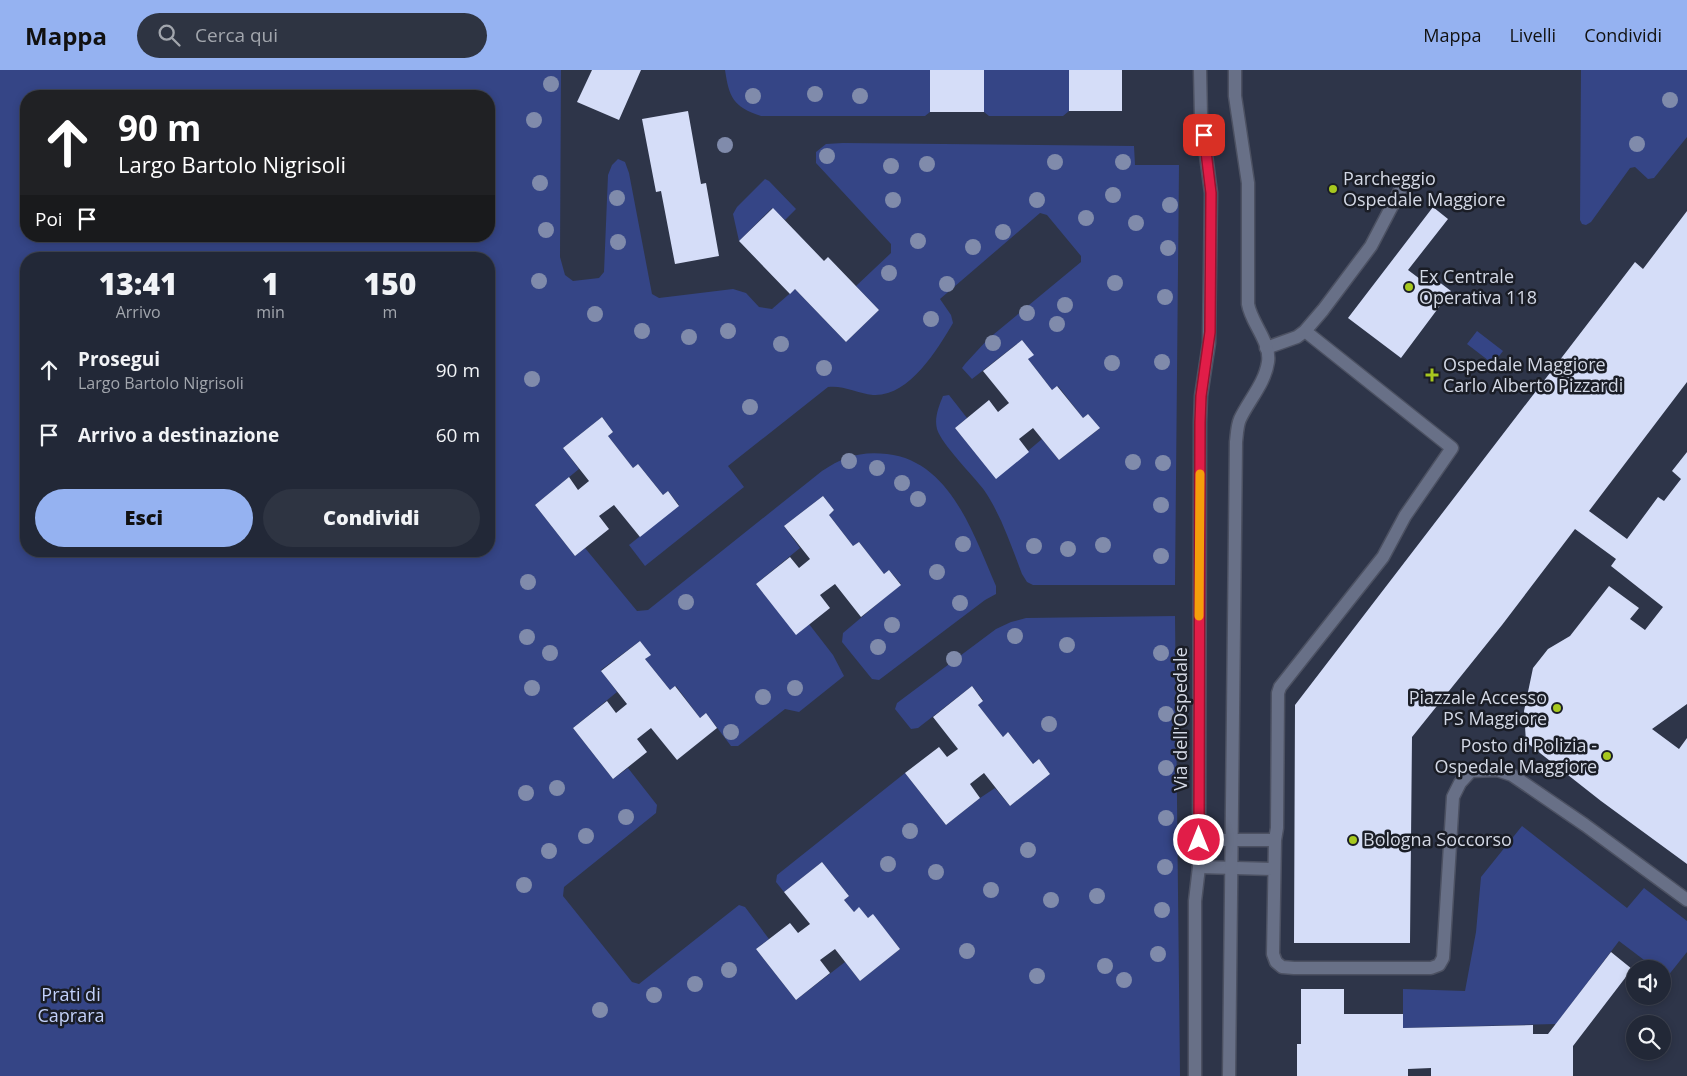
<!DOCTYPE html>
<html lang="it">
<head>
<meta charset="utf-8">
<style>
	:root { --surface:#222837; --page:#2e3442; --text:#f1f3f6; --muted:#a2a6ad; --line:#3f4452; --accent:#95b2f1 }
	body { margin:0; font-family:"Open Sans",sans-serif; background:var(--page); color:var(--text); height:100vh; display:flex; flex-direction:column; font-size:19px; white-space:nowrap }
	* { box-sizing:border-box; margin:0 }
	p { font-size:16px; color:var(--muted) }
	.icon { flex:none; width:28px; height:28px; fill:none; stroke:currentColor; stroke-width:2; stroke-linecap:round; stroke-linejoin:round }
	.map { position:relative; flex:1; overflow:hidden }
	.sheet { position:absolute; left:20px; top:182px; width:475px; height:305px; display:flex; flex-direction:column; background:var(--surface); border-radius:20px; box-shadow:0 2px 8px #0003,0 0 0 1px var(--line) }
	.sheet>* { flex:none }
	.guide { position:absolute; left:20px; top:20px; width:475px; height:152px; border-radius:20px; box-shadow:0 2px 8px #0003,0 0 0 1px var(--line); background:#202124; color:#fff; overflow:hidden }
	.tools { position:absolute; left:1626px; top:890px; display:grid; gap:10px }
	.tools a { display:grid; place-items:center; width:45px; height:45px; border-radius:50%; background:var(--surface); box-shadow:0 2px 8px #0003,0 0 0 1px var(--line); font-size:25px }
	.pin { position:absolute; display:grid; place-items:center; width:42px; height:42px; color:#fff; margin:-21px; border-radius:10px; box-shadow:0 2px 8px #0006 }
	.me { position:absolute; width:55px; margin:-28px; rotate:0deg; stroke-linejoin:round; filter:drop-shadow(0 0 4px #0008) }
	.turn { display:flex; align-items:center; gap:18px; height:105px; padding:0 15px; font-size:22px }
	.turn .icon { width:65px; height:65px; stroke-width:2.5 }
	.turn b { display:block; font-size:35px; line-height:42px }
	.then { display:flex; align-items:center; height:48px; padding:0 15px; background:#0003; gap:10px; font-size:19px }
	.eta { display:flex; justify-content:space-evenly; align-items:center; height:85px; text-align:center }
	.eta b { font-size:30px; font-weight:800; line-height:35px }
	.primary-button { display:flex; gap:10px; margin-top:auto; padding:10px 15px }
	.primary-button a { flex:1; height:58px; border-radius:30px; background:var(--accent); color:#111; font-size:20px; font-weight:800; line-height:58px; text-align:center }
	.primary-button a+a { background:var(--page); color:var(--text) }
	ul { padding:0; list-style:none }
	li { display:flex; align-items:center; gap:15px; height:65px; padding:0 15px }
	li div { flex:1 }
	li b { display:block; font-size:19px }
	li em { font-style:normal }
	header { display:flex; align-items:center; gap:30px; box-sizing:border-box; height:70px; padding:0 25px; background:var(--accent); color:#111 }
	header strong { font-size:24px }
	nav { display:flex; gap:28px; margin-inline-start:auto; font-size:18px }
	.search { width:350px; height:45px; background:var(--page); display:flex; align-items:center; gap:12px; box-sizing:border-box; padding:0 18px; border-radius:28px; color:var(--muted); font-size:19px }
	.map>svg:first-child { display:block }
</style>
</head>
<body>
<header>
<strong>Mappa</strong>
<div class="search"><svg class="icon" aria-label="search" viewBox="0 0 24 24"><circle cx="10" cy="10" r="6"/><path d="M15 15l6 6"/></svg>Cerca qui</div>
<nav><a>Mappa</a><a>Livelli</a><a>Condividi</a></nav>
</header>
<div class="map">
<svg width="1687" height="1006" viewBox="0 0 1687 1006">
	<rect width="100%" height="100%" fill="#2e3549"/>
	<path fill="#354586" fill-rule="evenodd" d="M0,0h561l-1,187 5,18 8,6 26,-3 5,-6 4,-97 4,-10 6,-6 7,3 4,11 23,121 7,4 74,-9 13,4 13,14 13,2 23,-20 51,53 33,-32 -23,-24 35,-33v-9l-75,-81v-11l10,-8 17,-1 291,3 1,19h44l-4,420h-142l-6,-3 -5,-8c-11,-29 -21,-59 -38,-84 -12,-16 -42,-45 -47,-61 -3,-11 2,-23 6,-33l6,-1 18,23 -12,10 41,50 46,-39 17,21 40,-31 -11,-15 -5,4 -25,-32 -6,4 -24,-31 5,-5 -11,-14 -50,39 -10,-11 3,-4 23,-25 93,-77v-6l-34,-41 -7,-2 -100,86 11,16 2,8c-16,27 -44,74 -80,72 -16,-2 -30,-10 -45,-8l-100,79 16,21 -99,79 -16,-21 50,-40 -11,-14 -5,4 -25,-31 -5,4 -25,-32 5,-4 -11,-15 -39,31 16,21 -44,36 40,51 10,-8 52,63 11,-1 174,-139c21,-14 38,-20 65,-17 64,7 87,82 109,132v8l-11,6 -106,80 -7,-1 -30,-37 1,-9 58,-49 -12,-14 -5,4 -25,-32 -6,4 -24,-31 5,-5 -11,-14 -39,30 16,22 -44,36 40,50 13,-10 24,31 11,21 -45,36 -14,-3 -47,37h-7l-25,-33 -6,5 -24,-32 -6,4 -25,-31 5,-4 -10,-14 -39,29 16,22 -44,36 40,51 15,-11 29,37 -1,8 -92,74 -1,9 69,86 7,2 100,-79 6,2 24,32 -13,10 40,51 49,-38 15,19 40,-32 -27,-34 -5,3 -9,-10 -5,4 -10,-12 5,-4 -27,-34 -38,30 -8,-10 1,-7 128,-102 41,52 34,-27 15,-10 15,18 40,-32 -11,-15 -6,5 -25,-32 -5,5 -25,-32 5,-5 -11,-14 -54,42 -7,1 -16,-20 2,-6 99,-74 15,-7 15,-4 149,-2 5,460h-1180zM26,26h463v140h-463zM26,189h463v292h-463z
		M725,0h205v42l-5,4h-164c-28,-9 -32,-19 -36,-46z
		M984,0h85v41l-6,5h-74l-5,-4z
		M1581,0h106v67l-33,41 -6,1 -13,-12 -5,1 -39,54 -5,3 -4,-1 -2,-4z
		M765,109l4,2 27,28 -11,11 -13,-12 -33,33 -6,-27 4,-7z
		M1477,261l26,20 -10,13 -26,-20z
		M1522,756l105,82 17,-20 43,33v31l-20,25 -4,-3 -1,-5h-6l-37,-28 -63,83 -153,4v-39l62,2 11,-59 5,-55z"/>
	<path fill="#d5ddf8" d="M592,0h49l-22,50 -42,-18z
		M930,0h54v42h-54z
		M1069,0h53v41h-53z
		M688,41l13,73 5,-1 13,73 -44,8 -14,-73 -5,1 -14,-73z
		M1433,137l15,12 -40,51 12,9 6,-7 25,19 -50,67 -53,-40z
		M773,138l51,53 4,-4 51,53 -33,32 -51,-53 -5,5 -51,-53z
		M1687,141v171l-98,129 38,28 31,-42 6,4 17,-22 -9,-8 15,-19v252l-35,25 27,20 8,-11v126l-86,-63 -75,-59 -2,-31 9,-43 15,-19 22,-13 39,-50 30,22 -9,11 15,11 18,-23 -52,-41 5,-7 -41,-30 -73,96 -90,112 -2,206h-116l1,-238 340,-443 8,7z
		M1022,270l12,15 -6,4 24,31 5,-4 26,32 5,-4 12,14 -41,32 -26,-32 -14,11 10,13 -33,27 -41,-51 34,-28 9,12 11,-9 -26,-32z
		M602,347l11,15 -5,4 25,32 5,-4 25,31 5,-4 11,15 -39,31 -26,-32 -15,11 10,13 -34,27 -40,-51 34,-28 9,13 11,-9 -26,-33z
		M823,426l11,14 -5,5 24,31 6,-4 25,32 5,-4 12,15 -40,32 -26,-33 -15,11 10,13 -34,27 -40,-51 34,-27 9,11 11,-9 -26,-33z
		M640,571l11,14 -6,4 25,31 5,-4 25,32 6,-5 11,15 -40,32 -26,-32 -14,11 10,13 -34,27 -40,-51 34,-27 9,12 11,-9 -26,-33z
		M972,616l11,15 -5,4 25,32 5,-5 25,32 6,-5 11,15 -40,32 -26,-33 -14,11 10,14 -34,27 -41,-52 34,-26 8,10 11,-8 -25,-32z
		M822,792l27,34 -5,4 10,12 5,-5 9,11 5,-4 27,35 -40,32 -25,-32 -15,11 10,13 -34,27 -40,-51 34,-26 8,10 12,-9 -26,-32z
		M1611,882l21,17 -59,77v30h-142v-8l-23,1v7h-111v-32h4v-55h43v25h59v14l130,-3v9h15z"/>
	<g fill="none" stroke-linecap="round" stroke-linejoin="round">
		<g stroke="#4c5162" stroke-width="15">
			<path id="service" d="M1305,261l147,117 -47,68 -22,41 -103,130 -2,6 -1,135 -2,12 -2,114 3,8 6,5 12,1h137l8,-3 4,-7 10,-161 7,-14 11,-12 26,-1 15,5 73,50 102,75
				M1266,278l31,-11 8,-6 18,-21 48,-64 34,-65
				M1199,770h76
				M1199,797l75,2"/>
		</g>
		<g stroke="#4c5162" stroke-width="15">
			<path id="tertiary" d="M1195,1006v-175l4,-34 1,-445 1,-26 8,-53 2,-150 -10,-76 -1,-47
				M1229,1006l7,-634c1,-8 1,-16 4,-23 9,-19 25,-36 28,-57 3,-20 -17,-39 -20,-58v-121l-13,-87v-26"/>
		</g>
		<use href="#service" stroke="#687087" stroke-width="12"/>
		<use href="#tertiary" stroke="#687087" stroke-width="12"/>
	</g>
	<g fill="#808bab">
		<circle cx="551" cy="14" r="8"/>
		<circle cx="815" cy="24" r="8"/>
		<circle cx="753" cy="26" r="8"/>
		<circle cx="860" cy="26" r="8"/>
		<circle cx="1670" cy="30" r="8"/>
		<circle cx="534" cy="50" r="8"/>
		<circle cx="1637" cy="74" r="8"/>
		<circle cx="725" cy="75" r="8"/>
		<circle cx="827" cy="86" r="8"/>
		<circle cx="1055" cy="92" r="8"/>
		<circle cx="1123" cy="92" r="8"/>
		<circle cx="927" cy="94" r="8"/>
		<circle cx="891" cy="96" r="8"/>
		<circle cx="540" cy="113" r="8"/>
		<circle cx="1113" cy="125" r="8"/>
		<circle cx="617" cy="128" r="8"/>
		<circle cx="893" cy="130" r="8"/>
		<circle cx="1037" cy="130" r="8"/>
		<circle cx="1170" cy="135" r="8"/>
		<circle cx="1086" cy="148" r="8"/>
		<circle cx="1136" cy="153" r="8"/>
		<circle cx="546" cy="160" r="8"/>
		<circle cx="1003" cy="162" r="8"/>
		<circle cx="918" cy="171" r="8"/>
		<circle cx="618" cy="172" r="8"/>
		<circle cx="973" cy="177" r="8"/>
		<circle cx="1168" cy="178" r="8"/>
		<circle cx="889" cy="203" r="8"/>
		<circle cx="539" cy="211" r="8"/>
		<circle cx="1115" cy="213" r="8"/>
		<circle cx="947" cy="214" r="8"/>
		<circle cx="1165" cy="227" r="8"/>
		<circle cx="1065" cy="235" r="8"/>
		<circle cx="1027" cy="243" r="8"/>
		<circle cx="595" cy="244" r="8"/>
		<circle cx="931" cy="249" r="8"/>
		<circle cx="1057" cy="254" r="8"/>
		<circle cx="642" cy="261" r="8"/>
		<circle cx="728" cy="261" r="8"/>
		<circle cx="689" cy="267" r="8"/>
		<circle cx="993" cy="273" r="8"/>
		<circle cx="781" cy="274" r="8"/>
		<circle cx="1162" cy="292" r="8"/>
		<circle cx="1112" cy="293" r="8"/>
		<circle cx="824" cy="298" r="8"/>
		<circle cx="532" cy="309" r="8"/>
		<circle cx="750" cy="337" r="8"/>
		<circle cx="849" cy="391" r="8"/>
		<circle cx="1133" cy="392" r="8"/>
		<circle cx="1163" cy="393" r="8"/>
		<circle cx="877" cy="398" r="8"/>
		<circle cx="902" cy="413" r="8"/>
		<circle cx="918" cy="429" r="8"/>
		<circle cx="1161" cy="435" r="8"/>
		<circle cx="963" cy="474" r="8"/>
		<circle cx="1103" cy="475" r="8"/>
		<circle cx="1034" cy="476" r="8"/>
		<circle cx="1068" cy="479" r="8"/>
		<circle cx="1161" cy="486" r="8"/>
		<circle cx="937" cy="502" r="8"/>
		<circle cx="528" cy="512" r="8"/>
		<circle cx="686" cy="532" r="8"/>
		<circle cx="960" cy="533" r="8"/>
		<circle cx="892" cy="555" r="8"/>
		<circle cx="1015" cy="566" r="8"/>
		<circle cx="527" cy="567" r="8"/>
		<circle cx="1067" cy="575" r="8"/>
		<circle cx="878" cy="577" r="8"/>
		<circle cx="550" cy="583" r="8"/>
		<circle cx="1161" cy="583" r="8"/>
		<circle cx="954" cy="589" r="8"/>
		<circle cx="532" cy="618" r="8"/>
		<circle cx="795" cy="618" r="8"/>
		<circle cx="763" cy="627" r="8"/>
		<circle cx="1166" cy="644" r="8"/>
		<circle cx="1049" cy="654" r="8"/>
		<circle cx="731" cy="662" r="8"/>
		<circle cx="1166" cy="698" r="8"/>
		<circle cx="557" cy="718" r="8"/>
		<circle cx="526" cy="723" r="8"/>
		<circle cx="626" cy="747" r="8"/>
		<circle cx="1166" cy="748" r="8"/>
		<circle cx="910" cy="761" r="8"/>
		<circle cx="586" cy="766" r="8"/>
		<circle cx="1028" cy="780" r="8"/>
		<circle cx="549" cy="781" r="8"/>
		<circle cx="888" cy="794" r="8"/>
		<circle cx="1165" cy="797" r="8"/>
		<circle cx="936" cy="802" r="8"/>
		<circle cx="524" cy="815" r="8"/>
		<circle cx="991" cy="820" r="8"/>
		<circle cx="1097" cy="826" r="8"/>
		<circle cx="1051" cy="830" r="8"/>
		<circle cx="1162" cy="840" r="8"/>
		<circle cx="967" cy="881" r="8"/>
		<circle cx="1158" cy="884" r="8"/>
		<circle cx="1105" cy="896" r="8"/>
		<circle cx="729" cy="900" r="8"/>
		<circle cx="1037" cy="906" r="8"/>
		<circle cx="1124" cy="910" r="8"/>
		<circle cx="695" cy="914" r="8"/>
		<circle cx="654" cy="925" r="8"/>
		<circle cx="600" cy="940" r="8"/>
	</g>
	<g fill="none" stroke-linecap="round" stroke-linejoin="round">
		<g stroke="#92132f" stroke-width="12">
			<path id="route" d="M1199,770l1,-418 1,-26 9,-64 1,-139 -7,-58"/>
		</g>
		<use href="#route" stroke="#e11d48" stroke-width="9"/>
		<path stroke="#f59e0b" stroke-width="9" d="M1199,546l1,-142"/>
	</g>
	<g fill="#a7c81f" stroke="#1a1d26" stroke-width="2">
		<circle cx="1333" cy="119" r="5"/>
		<circle cx="1409" cy="217" r="5"/>
		<path d="M1429.5 297.5h5v5h5v5h-5v5h-5v-5h-5v-5h5z"/>
		<circle cx="1557" cy="638" r="5"/>
		<circle cx="1607" cy="686" r="5"/>
		<circle cx="1353" cy="770" r="5"/>
	</g>
	<g text-anchor="middle" stroke-width="5" stroke-linejoin="round" paint-order="stroke">
		<g font-size="18" fill="#d3d8e5" stroke="#1a1d26" text-anchor="start">
			<text x="1343" y="115">Parcheggio<tspan x="1343" dy="21">Ospedale Maggiore</tspan></text>
			<text x="1419" y="213">Ex Centrale<tspan x="1419" dy="21">Operativa 118</tspan></text>
			<text x="1443" y="301">Ospedale Maggiore<tspan x="1443" dy="21">Carlo Alberto Pizzardi</tspan></text>
			<text x="1547" y="634" text-anchor="end">Piazzale Accesso<tspan x="1547" dy="21">PS Maggiore</tspan></text>
			<text x="1597" y="682" text-anchor="end">Posto di Polizia -<tspan x="1597" dy="21">Ospedale Maggiore</tspan></text>
			<text x="1363" y="776">Bologna Soccorso</text>
		</g>
		<g font-size="18" fill="#d3d8e5" stroke="#1a1d26">
			<text transform="translate(1181 649) rotate(-90)" y="6">Via dell'Ospedale</text>
		</g>
		<g font-size="18" fill="#c3d1fb" stroke="#1a1d26">
			<text x="71" y="931">Prati di<tspan x="71" dy="21">Caprara</tspan></text>
		</g>
	</g>
</svg>
<div class="tools">
<a><svg class="icon" aria-label="sound" viewBox="0 0 24 24"><path d="M4 9h4l5-4v14l-5-4H4zM17 9q2 3 0 6"/></svg></a>
<a><svg class="icon" aria-label="search" viewBox="0 0 24 24"><circle cx="10" cy="10" r="6"/><path d="M15 15l6 6"/></svg></a>
</div>
<div class="pin" style="left:1204px;top:65px;background:#d93025"><svg class="icon" aria-label="arrive" viewBox="0 0 24 24"><path d="M6 21V4h12l-3 4 3 4H6"/></svg></div>
<svg class="me" style="left:1199px;top:770px" viewBox="-20 -20 40 40"><circle r="17" fill="#e11d48" stroke="#fff" stroke-width="3"/><path d="M0-11L8 9 0 5-8 9z" fill="#fff"/></svg>
<div class="guide">
<div class="turn"><svg class="icon" aria-label="ahead" viewBox="0 0 24 24"><path d="M12 20V5M6 11l6-6 6 6"/></svg><div><b>90 m</b>Largo Bartolo Nigrisoli</div></div>
<div class="then">Poi<svg class="icon" aria-label="arrive" viewBox="0 0 24 24"><path d="M6 21V4h12l-3 4 3 4H6"/></svg></div>
</div>
<section class="sheet">
<div class="eta">
<div><b>13:41</b><p>Arrivo</p></div>
<div><b>1</b><p>min</p></div>
<div><b>150</b><p>m</p></div>
</div>
<ul>
<li><svg class="icon" aria-label="ahead" viewBox="0 0 24 24"><path d="M12 20V5M6 11l6-6 6 6"/></svg><div><b>Prosegui</b><p>Largo Bartolo Nigrisoli</p></div><em>90 m</em></li>
<li><svg class="icon" aria-label="arrive" viewBox="0 0 24 24"><path d="M6 21V4h12l-3 4 3 4H6"/></svg><div><b>Arrivo a destinazione</b></div><em>60 m</em></li>
</ul>
<div class="primary-button"><a>Esci</a><a>Condividi</a></div>
</section>
</div>
</body>
</html>
